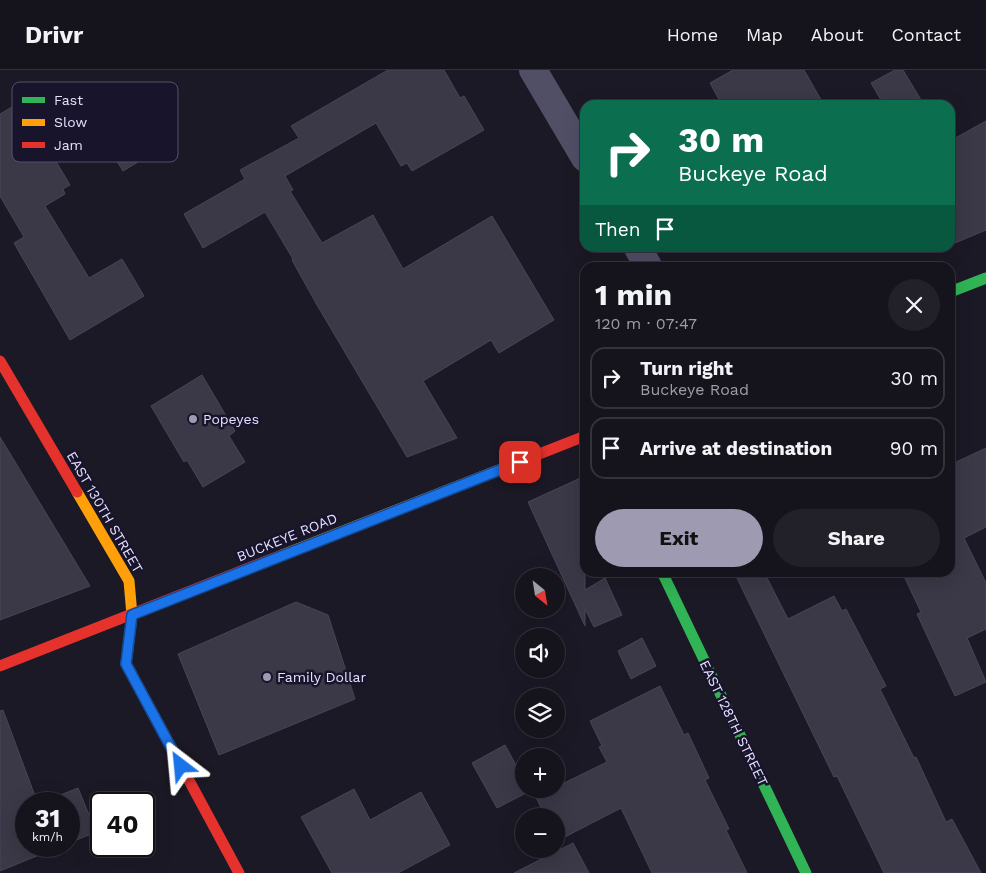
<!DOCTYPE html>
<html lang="en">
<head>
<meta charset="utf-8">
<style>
	:root { --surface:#15131c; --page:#222029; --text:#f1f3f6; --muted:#9d9ea3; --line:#34323b; --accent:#9e9ab2 }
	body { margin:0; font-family:"Work Sans",sans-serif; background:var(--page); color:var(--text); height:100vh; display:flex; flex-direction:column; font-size:19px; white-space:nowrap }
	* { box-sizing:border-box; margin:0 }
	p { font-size:16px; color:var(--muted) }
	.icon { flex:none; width:28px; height:28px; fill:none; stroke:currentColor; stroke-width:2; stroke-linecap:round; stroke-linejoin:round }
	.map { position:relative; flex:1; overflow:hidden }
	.side { position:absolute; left:580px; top:192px; width:375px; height:315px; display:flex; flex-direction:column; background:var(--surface); border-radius:15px; box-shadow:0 5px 20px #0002,0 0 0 1px var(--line) }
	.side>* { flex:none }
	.banner { position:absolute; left:580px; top:30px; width:375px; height:152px; border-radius:15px; box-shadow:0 5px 20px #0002,0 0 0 1px var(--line); background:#0b6e4f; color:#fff; overflow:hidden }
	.needle { width:32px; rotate:150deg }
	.tools { position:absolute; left:515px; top:498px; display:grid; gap:10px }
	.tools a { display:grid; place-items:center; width:50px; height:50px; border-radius:50%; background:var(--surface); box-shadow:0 5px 20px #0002,0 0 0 1px var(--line); font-size:25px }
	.speed { position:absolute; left:15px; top:722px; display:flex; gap:10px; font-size:25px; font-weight:700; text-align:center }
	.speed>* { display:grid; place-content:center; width:65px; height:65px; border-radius:50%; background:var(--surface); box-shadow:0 5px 20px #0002,0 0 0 1px var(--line); line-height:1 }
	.speed small { font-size:12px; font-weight:400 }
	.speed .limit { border:2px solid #111; border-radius:8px; background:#fff; color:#111 }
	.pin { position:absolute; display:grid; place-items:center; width:42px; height:42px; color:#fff; margin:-21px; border-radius:10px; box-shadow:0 2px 8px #0006 }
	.me { position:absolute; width:55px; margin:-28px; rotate:331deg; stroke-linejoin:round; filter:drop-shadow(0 0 4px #0008) }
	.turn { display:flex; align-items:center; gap:18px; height:105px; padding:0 15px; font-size:22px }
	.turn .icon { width:65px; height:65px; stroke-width:2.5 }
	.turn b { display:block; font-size:35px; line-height:42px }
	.then { display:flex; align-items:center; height:48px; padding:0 15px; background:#0003; gap:10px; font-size:19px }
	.round { display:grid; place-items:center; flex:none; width:52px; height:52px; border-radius:26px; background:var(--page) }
	.overview { display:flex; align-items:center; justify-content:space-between; height:85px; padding:0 15px }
	h1 { font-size:30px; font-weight:700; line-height:38px }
	.cta { display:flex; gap:10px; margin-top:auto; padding:10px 15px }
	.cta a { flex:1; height:58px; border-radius:30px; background:var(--accent); color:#111; font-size:20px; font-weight:700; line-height:58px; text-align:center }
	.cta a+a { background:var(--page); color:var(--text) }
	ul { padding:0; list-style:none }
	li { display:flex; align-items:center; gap:15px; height:62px; margin:0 10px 8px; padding:0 5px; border:2px solid var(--line); border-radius:15px }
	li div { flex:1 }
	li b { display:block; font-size:19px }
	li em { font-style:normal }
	header { display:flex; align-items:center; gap:30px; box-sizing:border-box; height:70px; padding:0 25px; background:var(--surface); border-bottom:1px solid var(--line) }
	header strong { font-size:24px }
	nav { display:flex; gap:28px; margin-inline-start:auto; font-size:18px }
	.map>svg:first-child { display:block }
</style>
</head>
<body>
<header>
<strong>Drivr</strong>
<nav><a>Home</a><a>Map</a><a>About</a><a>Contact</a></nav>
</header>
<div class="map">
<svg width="986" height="803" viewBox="0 0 986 803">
	<rect width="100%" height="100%" fill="#1c1926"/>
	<path fill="#3b3847" stroke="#494558" d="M388,0h56l16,28 4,-2 20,34 -72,41 -5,-8 -6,3 -25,-43 -91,53 8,14 -3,1 32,52 51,-28 30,54 89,-53 62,104 -55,33 -8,-13 -68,41 34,57 -50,19 -90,-152 -25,-45 1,-1 -28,-47 -62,36 -19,-34 61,-35 -5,-9 59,-32 -8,-12z
		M733,0h71l20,35h-102l-12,-22z
		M895,0h8l21,35h-40l-13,-22z
		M81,22l16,27 -49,29 22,37 -7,4 2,5 -20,12 44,72 33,-19 22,37 -74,44 -56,-97 10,-6 -24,-41v-82l24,-14 11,19z
		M986,51v109l-36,15v-104z
		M133,59l15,27 -25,15 -16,-26z
		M202,305l33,56 -6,5 16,26 -42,25 -16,-27 -3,2 -33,-56z
		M0,367l90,149 -90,34z
		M986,378v79l-22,11 22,45v46l-19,9 19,44 -31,14 -38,-82 4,-2 -19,-40h48v-107z
		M585,406v114l20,-12 17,37 -28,12 -9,-18v17l-57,-124z
		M734,502h30l24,47 46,-23 8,15 4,-2 40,77 -6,3 34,69 2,-1 30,65 6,-3 29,54h-97l-47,-97 -3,1z
		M296,532l32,13 27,84 -136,56 -41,-101z
		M642,568l14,28 -25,13 -13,-28z
		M660,616l24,49 4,-2 21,45 -4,2 24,49 -3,1 21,43h-95l-31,-65 -64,33 -1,-25h-11l-9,-19 17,-8h3v-2l51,-25 -8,-15 3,-1 -12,-25z
		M3,640l35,94h-12v42h35l-61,25v-160z
		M505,675l19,35v9h5l1,2 -33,17 -25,-45z
		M78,718l18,44 -27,11v-39h-31z
		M354,719l16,31 51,-28 29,53 -52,28h-66l-31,-56z
		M573,773l16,30h-75z"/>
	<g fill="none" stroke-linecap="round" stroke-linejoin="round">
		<path stroke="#504f66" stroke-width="28" d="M533,0l52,88
			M638,178l11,20"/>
		<path stroke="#30b455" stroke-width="11" d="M950,222l36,-14
			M662,502l144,301"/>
		<path stroke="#ff9f0a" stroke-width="11" d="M77,422l52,89 3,34 -6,49 5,9
			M282,485l219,-86"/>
		<path stroke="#e5322d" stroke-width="11" d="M0,291l77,131
			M501,399l84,-33
			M0,596l282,-111
			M131,603l108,200"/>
	</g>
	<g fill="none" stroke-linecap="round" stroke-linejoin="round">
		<g stroke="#114b97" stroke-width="12">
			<path id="route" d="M181,696l-55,-102 6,-49 388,-153"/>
		</g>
		<use href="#route" stroke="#1a73e8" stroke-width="9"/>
	</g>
	<g fill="#9e9ab2" stroke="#18142b" stroke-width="2">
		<circle cx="193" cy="349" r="5"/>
		<circle cx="267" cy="607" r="5"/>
	</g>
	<g text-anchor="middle" stroke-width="5" stroke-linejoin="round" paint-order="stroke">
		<g font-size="14" fill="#e4e0fd" stroke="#18142b" text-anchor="start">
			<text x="203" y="354">Popeyes</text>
			<text x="277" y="612">Family Dollar</text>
		</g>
		<g font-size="14" fill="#e4e0fd" stroke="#18142b">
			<text transform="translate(105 442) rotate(60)" y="5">EAST 130TH STREET</text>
			<text transform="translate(287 467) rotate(-22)" y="5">BUCKEYE ROAD</text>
			<text transform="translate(734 653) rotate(64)" y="5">EAST 128TH STREET</text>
		</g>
	</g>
	<rect x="12" y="12" width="166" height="80" rx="8" fill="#18142b" stroke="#55516a" stroke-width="1"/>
	<rect x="22" y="27" width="23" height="6" fill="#30b455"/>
	<rect x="22" y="49" width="23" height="7" fill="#ff9f0a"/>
	<rect x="22" y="72" width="23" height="6" fill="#e5322d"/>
	<g font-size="14" fill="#e4e0fd">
		<text x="54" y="35">Fast</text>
		<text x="54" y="57">Slow</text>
		<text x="54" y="80">Jam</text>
	</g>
</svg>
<div class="tools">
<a><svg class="needle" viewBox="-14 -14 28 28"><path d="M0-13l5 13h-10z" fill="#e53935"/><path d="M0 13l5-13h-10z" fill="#9d9ea3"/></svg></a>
<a><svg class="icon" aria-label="sound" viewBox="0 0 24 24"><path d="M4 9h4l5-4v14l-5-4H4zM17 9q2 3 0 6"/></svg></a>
<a><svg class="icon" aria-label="layers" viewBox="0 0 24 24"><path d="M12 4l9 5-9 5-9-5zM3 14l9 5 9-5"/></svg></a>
<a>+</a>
<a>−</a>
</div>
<div class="speed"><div>31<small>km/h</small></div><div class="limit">40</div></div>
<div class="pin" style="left:520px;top:392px;background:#d93025"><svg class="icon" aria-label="arrive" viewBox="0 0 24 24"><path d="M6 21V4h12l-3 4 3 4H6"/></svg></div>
<svg class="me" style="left:181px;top:696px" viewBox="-20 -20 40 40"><path d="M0-17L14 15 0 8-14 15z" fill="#1a73e8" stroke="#fff" stroke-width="4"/></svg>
<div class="banner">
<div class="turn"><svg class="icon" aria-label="right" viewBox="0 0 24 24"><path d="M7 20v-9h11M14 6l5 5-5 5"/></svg><div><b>30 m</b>Buckeye Road</div></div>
<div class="then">Then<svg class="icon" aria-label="arrive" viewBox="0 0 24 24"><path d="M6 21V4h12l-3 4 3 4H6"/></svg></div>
</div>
<section class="side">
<div class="overview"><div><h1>1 min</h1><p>120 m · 07:47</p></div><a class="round"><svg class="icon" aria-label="close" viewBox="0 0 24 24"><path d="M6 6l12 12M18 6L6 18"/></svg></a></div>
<ul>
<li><svg class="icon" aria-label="right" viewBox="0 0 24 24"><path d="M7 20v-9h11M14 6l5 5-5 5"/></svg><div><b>Turn right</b><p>Buckeye Road</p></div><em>30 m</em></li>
<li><svg class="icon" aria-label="arrive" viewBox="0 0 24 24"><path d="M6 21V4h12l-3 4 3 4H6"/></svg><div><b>Arrive at destination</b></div><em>90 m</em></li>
</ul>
<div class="cta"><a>Exit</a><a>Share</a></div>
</section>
</div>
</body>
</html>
